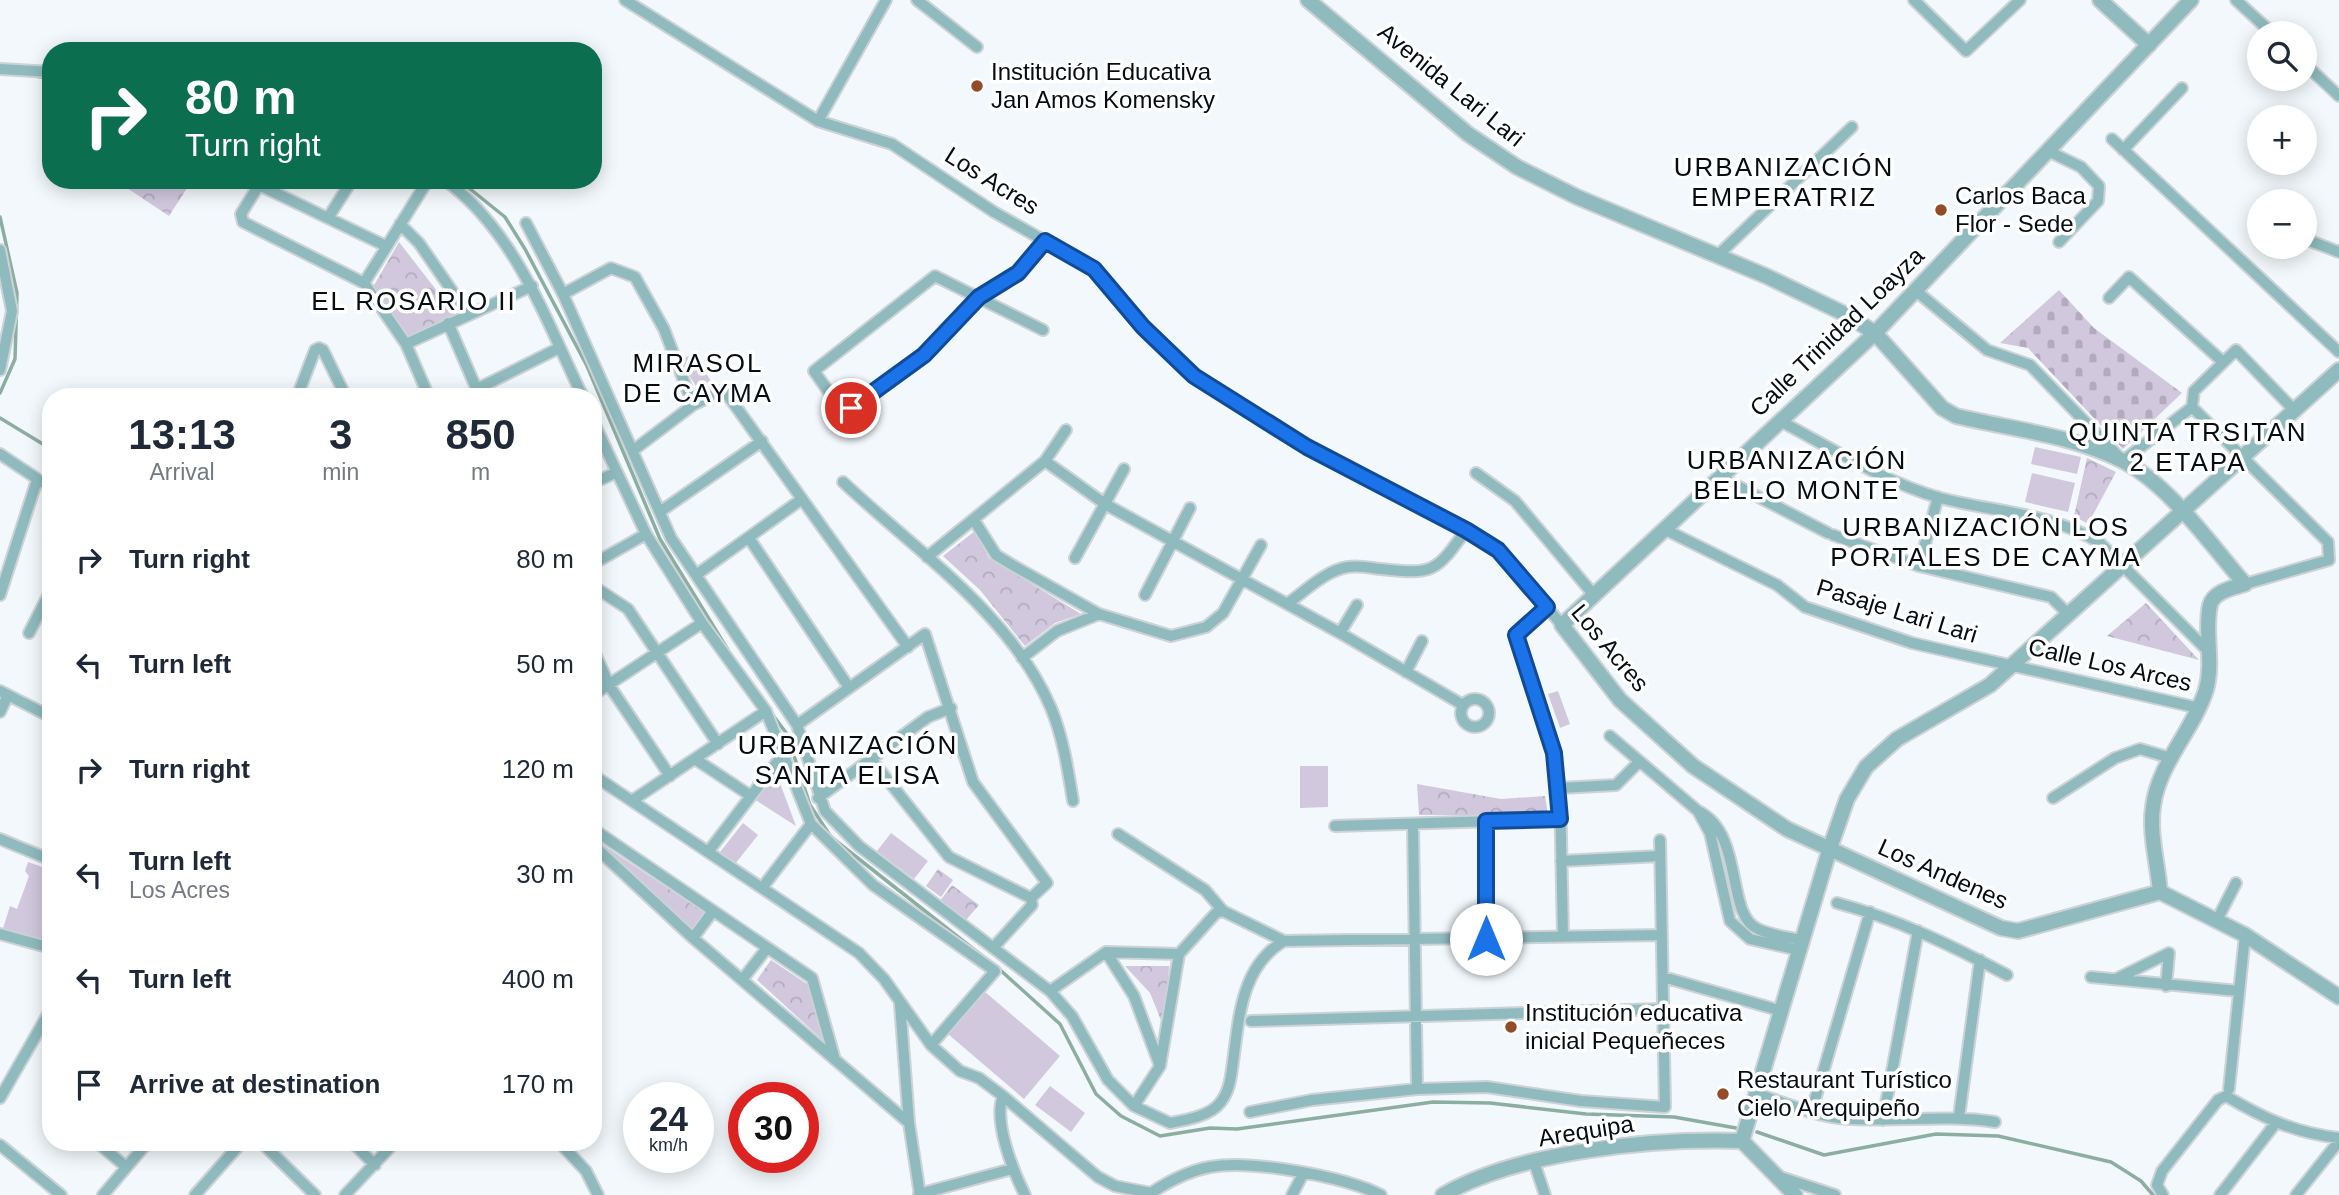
<!DOCTYPE html>
<html lang="en">
<head>
<meta charset="utf-8">
<style>
	:root { --surface:#fff; --page:#f6f6f7; --text:#1f2937; --muted:#747a83 }
	body { margin:0; font-family:Arial,sans-serif; background:var(--page); color:var(--text); height:100vh; display:flex; flex-direction:column; font-size:26px; white-space:nowrap }
	* { box-sizing:border-box; margin:0 }
	p { font-size:23px; color:var(--muted) }
	.icon { flex:none; width:38px; height:38px; fill:none; stroke:currentColor; stroke-width:2; stroke-linecap:round; stroke-linejoin:round }
	.map { position:relative; flex:1; overflow:hidden }
	.sheet { position:absolute; left:42px; top:388px; width:560px; height:763px; display:flex; flex-direction:column; background:var(--surface); border-radius:28px; box-shadow:0 4px 18px #0003 }
	.sheet>* { flex:none }
	.banner { position:absolute; left:42px; top:42px; width:560px; height:147px; border-radius:28px; box-shadow:0 4px 18px #0003; background:#0b6e4f; color:#fff; overflow:hidden }
	.buttons { position:absolute; left:2247px; top:21px; display:grid; gap:14px }
	.buttons a { display:grid; place-items:center; width:70px; height:70px; border-radius:50%; background:var(--surface); box-shadow:0 4px 18px #0003; font-size:35px }
	.speed { position:absolute; left:623px; top:1082px; display:flex; gap:14px; font-size:35px; font-weight:700; text-align:center }
	.speed>* { display:grid; place-content:center; width:91px; height:91px; border-radius:50%; background:var(--surface); box-shadow:0 4px 18px #0003; line-height:1 }
	.speed small { font-size:18px; font-weight:400 }
	.speed .limit { border:10px solid #d22; background:#fff; color:#111 }
	.pin { position:absolute; display:grid; place-items:center; width:60px; height:60px; color:#fff; margin:-30px; border:4px solid #fff; border-radius:50%; box-shadow:0 2px 7px #0007 }
	.me { position:absolute; width:77px; margin:-38px; rotate:0deg; stroke-linejoin:round; filter:drop-shadow(0 0 5px #0008) }
	.turn { display:flex; align-items:center; gap:24px; height:147px; padding:0 28px; font-size:32px }
	.turn .icon { width:91px; height:91px; stroke-width:2.5 }
	.turn b { display:block; font-size:49px; line-height:60px }
	.eta { display:flex; justify-content:space-evenly; align-items:center; height:119px; text-align:center }
	.eta b { font-size:42px; font-weight:700; line-height:49px }
	ul { padding:0; list-style:none }
	li { display:flex; align-items:center; gap:21px; height:105px; padding:0 28px }
	li div { flex:1 }
	li b { display:block; font-size:26px }
	li em { font-style:normal }
	.map>svg:first-child { display:block }
</style>
</head>
<body>
<div class="map">
<svg width="2339" height="1195" viewBox="0 0 2339 1195">
	<defs>
		<pattern id="forest-crowns" width="20" height="18" patternUnits="userSpaceOnUse" patternTransform="scale(1.75)"><rect width="20" height="18" fill="#d1c8de"/><path d="M2 6a3 3 0 1 1 6 0M12 15a3 3 0 1 1 6 0" fill="none" stroke="#b2abbe"/></pattern>
		<pattern id="cemetery-stones" width="16" height="16" patternUnits="userSpaceOnUse" patternTransform="scale(1.75)"><rect width="16" height="16" fill="#d1c8de"/><path d="M2 7V4a2 2 0 0 1 4 0v3zM10 15v-3a2 2 0 0 1 4 0v3z" fill="#b2abbe"/></pattern>
	</defs>
	<rect width="100%" height="100%" fill="#f2f8fb"/>
	<path fill="#d1c8de" d="M693,353l23,36 -13,8 -23,-36z
		M2035,447l46,10 -4,17 -46,-10z
		M2032,473l43,10 -7,29 -43,-10z
		M1558,691l12,33 -10,4 -12,-34z
		M1300,766h28v41l-28,1z
		M775,770l21,56 -42,-27z
		M743,823l15,12 -23,29 -15,-12z
		M891,833l37,28 -14,18 -37,-28z
		M28,862l23,8v52l-11,30 -40,-14 10,-32 7,3 12,-33 -4,-5z
		M984,991l76,65 -36,43 -76,-65z
		M1050,1086l35,27 -14,19 -36,-27z"/>
	<path fill="url(#forest-crowns)" d="M115,180h67l9,2 -22,34z
		M399,242l59,76 -47,22 -38,-53z
		M2087,458l29,14 -28,52 -14,-8z
		M975,531l14,27 92,56 -26,9 -30,23 -45,-56 -37,-34z
		M2146,603l53,57 -92,-24z
		M1417,784l84,15 44,-3 3,19h-129z
		M594,839l114,76 -14,16z
		M938,869l15,11 -12,17 -15,-11z
		M952,885l27,20 -13,15 -26,-19z
		M771,960l36,24 19,59 -69,-63z
		M1125,966h44l-4,64 -15,-37z"/>
	<path fill="url(#cemetery-stones)" d="M2059,290l35,38 88,65 -59,56 -95,-101 -28,-5z"/>
	<g fill="none" stroke-linecap="round" stroke-linejoin="round">
		<path stroke="#8caea0" stroke-width="3.5" d="M36,76l15,3
			M459,180l46,37 20,32 62,117 73,173 68,111
			M0,217l17,76 -2,66 -15,34
			M0,418l51,31
			M772,714l15,20 23,71 21,32 155,122
			M998,968l62,56 36,70 25,22 39,20 50,-8 27,1 196,-27 57,1 96,11 88,3 62,11
			M1757,1132l67,23 112,-21 62,2 113,26 30,19 12,14"/>
		<g stroke="#ccd2d6" stroke-width="14">
			<path id="minor" d="M625,0l193,121 74,23 102,68 100,57 49,58 51,49 113,71 159,83 32,20 64,75
				M917,0l60,47
				M1914,0l52,51 54,-51
				M2236,0l36,33
				M2305,64l34,32
				M0,69l51,3
				M818,121l68,-121
				M2112,139l227,213
				M2123,150l59,-62
				M2048,151l33,16 18,19 -1,15 -39,41
				M238,180l21,5 127,61
				M262,180l-21,34 2,8 121,61 42,61 23,53
				M445,180c71,52 101,141 138,217
				M328,218l24,-38
				M526,223l37,71 108,244 126,187 28,86 34,35 191,145 22,25 36,64 26,26 36,17c16,-3 40,-7 50,-20 10,-12 11,-27 13,-41 6,-44 8,-96 51,-121l378,-6
				M400,224l19,19 49,71
				M2305,239l34,13
				M0,250l12,61 -12,59
				M1717,256l135,-129
				M364,283l64,-103
				M1915,290l72,60 43,15 93,96 69,-54 2,-16 42,-41 58,60
				M563,294l48,-26 24,9 29,52 29,76
				M2109,298l20,-21 94,85
				M448,323l32,74
				M1043,330l-108,-54 -121,95 24,34 13,2 73,-52 55,-58 39,-24 27,-32
				M406,344l126,-58
				M477,389l82,-41
				M297,397l18,-47 4,-2 4,2 23,47
				M2192,407l136,135 1,18
				M593,421l53,113 56,89 64,88 45,113 62,61 122,86 -64,74
				M1780,421c51,27 104,61 160,77 54,14 112,15 160,45l110,110
				M635,449l58,-44 31,-15 184,257
				M0,454l51,34
				M1045,461l21,-31
				M1476,473l39,28 78,93
				M1720,477l108,56
				M843,482c72,68 168,132 208,226 12,29 17,62 22,93
				M593,483l22,-10
				M661,511l101,-70
				M974,520l22,35 18,11 85,48 72,22 35,-9 17,-14 38,-68
				M1664,529l113,56 28,22 107,36 287,65
				M1833,535l86,31 132,31 17,17
				M749,538l99,148
				M927,557l118,-96 60,43 235,129 123,72
				M1075,558l49,-89
				M593,564l53,-30
				M1919,566l19,-69
				M696,575l106,-76
				M2245,584l84,-24
				M593,586l35,23 90,135
				M0,595l37,-115
				M1145,595l45,-87
				M1287,604c17,-12 39,-34 61,-37 10,-2 23,1 33,2 53,6 55,3 85,-39
				M1547,607l-31,28 38,118 6,35 3,149
				M29,633l22,-43
				M1340,633l17,-28
				M593,649l16,36 61,91
				M1022,658l35,-27 42,-17
				M1406,672l16,-31
				M0,691l51,26
				M593,695l109,-72
				M1461 713a14 14 0 1 1 28 0a14 14 0 1 1-28 0Z
				M0,712l8,-17
				M797,725l128,-91 48,148 74,101 -16,15 1,7 -39,43
				M1610,736l88,75c47,23 27,104 60,118 12,6 29,8 43,11
				M695,759l56,37
				M871,759l78,98 82,41
				M593,775l266,178 25,26 47,66 29,26 19,7 24,18 95,81 17,9 36,7c18,-12 37,-22 59,-26 40,-8 135,10 171,28
				M1560,788l56,-3 23,-23
				M818,798l110,-81 23,-9
				M2053,798l62,-40 25,-9 31,9
				M633,800l133,-89
				M1698,811l12,22 20,88 20,18 48,11
				M1486,821v118
				M1413,824l4,265
				M1335,826l225,-7
				M593,829l219,149 23,82
				M1118,834l87,56 18,21 61,30
				M0,839l51,21
				M593,845l100,93 216,185
				M708,852l76,-99
				M1561,861l99,-5
				M762,888l49,-64
				M1837,903c60,16 116,43 170,72
				M2217,920l19,-37
				M0,934l51,14
				M693,938l20,-27
				M1106,952l28,44 26,70
				M1663,977l119,34
				M2091,977l147,14
				M2116,979l53,-26 -3,33
				M742,980l25,-32
				M1050,991l56,-39 73,2
				M900,1004l9,119 11,72
				M1251,1021l412,-12
				M2229,1089l16,-154
				M1757,1094c26,8 55,21 82,24 53,5 104,-4 156,4
				M1003,1096c-10,25 10,75 22,99
				M0,1098l51,-89
				M1134,1106l26,-40 19,-112 37,-41 7,-2
				M1812,1110l58,-198
				M1250,1112l62,-12 105,-11 70,-2 94,14 84,6 -5,-267
				M1959,1117l21,-157
				M1883,1120l35,-189
				M98,1143l28,24
				M262,1143l53,52
				M353,1143l22,22
				M560,1143l26,28 12,24
				M0,1145l61,50
				M1534,1162l11,33
				M1780,1177l55,18
				M919,1194l93,-25
				M103,1195l44,-52
				M195,1195l46,-52
				M345,1195l49,-52
				M1292,1195l11,-21
				M2163,1195l-6,-10 5,-14 56,-71 8,-4c37,22 69,37 113,42
				M2220,1195l55,-71
				M2296,1195l43,-54"/>
		</g>
		<g stroke="#ccd2d6" stroke-width="18">
			<path id="tertiary" d="M1308,0l160,134 49,33 60,30 189,79 81,39 28,18 67,75 14,8c54,13 115,19 165,44 48,24 89,84 124,124 -12,4 -31,7 -35,21 -6,28 4,57 -4,85 -13,41 -48,74 -53,117 -4,27 5,58 7,85
				M2100,0l49,45
				M2160,892l-142,39 -17,-3 -214,-99 -94,-63 -73,-66 -58,-75 313,-292 316,-333
				M2160,892l85,43 94,62
				M1742,1141l88,-293 17,-49 19,-32 31,-28 93,-54 349,-315
				M1742,1141l53,54
				M1443,1195c76,-44 211,-57 299,-54"/>
		</g>
		<use href="#minor" stroke="#8fbbbe" stroke-width="10"/>
		<use href="#tertiary" stroke="#8fbbbe" stroke-width="14"/>
	</g>
	<g fill="none" stroke-linecap="round" stroke-linejoin="round">
		<g stroke="#114b97" stroke-width="18">
			<path id="route" d="M851,408l73,-53 55,-58 39,-24 27,-32 49,28 49,58 51,49 113,71 159,83 32,20 49,57 -31,28 38,118 6,66 -74,2v118"/>
		</g>
		<use href="#route" stroke="#1a73e8" stroke-width="12"/>
	</g>
	<g fill="#934c27" stroke="#fff" stroke-width="2.5">
		<circle cx="977" cy="86" r="7"/>
		<circle cx="1941" cy="210" r="7"/>
		<circle cx="1511" cy="1027" r="7"/>
		<circle cx="1723" cy="1094" r="7"/>
	</g>
	<g text-anchor="middle" stroke-width="7" stroke-linejoin="round" paint-order="stroke">
		<g font-size="24" fill="#050d13" stroke="#fff" text-anchor="start">
			<text x="991" y="80">Institución Educativa<tspan x="991" dy="28">Jan Amos Komensky</tspan></text>
			<text x="1955" y="204">Carlos Baca<tspan x="1955" dy="28">Flor - Sede</tspan></text>
			<text x="1525" y="1021">Institución educativa<tspan x="1525" dy="28">inicial Pequeñeces</tspan></text>
			<text x="1737" y="1088">Restaurant Turístico<tspan x="1737" dy="28">Cielo Arequipeño</tspan></text>
		</g>
		<g font-size="24" fill="#050d13" stroke="#fff">
			<text transform="translate(1451 85) rotate(39)" y="8">Avenida Lari Lari</text>
			<text transform="translate(992 181) rotate(32)" y="8">Los Acres</text>
			<text transform="translate(1837 332) rotate(-44)" y="8">Calle Trinidad Loayza</text>
			<text transform="translate(1897 611) rotate(17)" y="8">Pasaje Lari Lari</text>
			<text transform="translate(1610 648) rotate(50)" y="8">Los Acres</text>
			<text transform="translate(2110 665) rotate(13)" y="8">Calle Los Arces</text>
			<text transform="translate(1943 874) rotate(24)" y="8">Los Andenes</text>
			<text transform="translate(1586 1131) rotate(-9)" y="8">Arequipa</text>
		</g>
		<g font-size="26" letter-spacing="2" fill="#050d13" stroke="#fff">
			<text x="1784" y="176">URBANIZACIÓN<tspan x="1784" dy="30">EMPERATRIZ</tspan></text>
			<text x="414" y="310">EL ROSARIO II</text>
			<text x="698" y="372">MIRASOL<tspan x="698" dy="30">DE CAYMA</tspan></text>
			<text x="2188" y="441">QUINTA TRSITAN<tspan x="2188" dy="30">2 ETAPA</tspan></text>
			<text x="1797" y="469">URBANIZACIÓN<tspan x="1797" dy="30">BELLO MONTE</tspan></text>
			<text x="1986" y="536">URBANIZACIÓN LOS<tspan x="1986" dy="30">PORTALES DE CAYMA</tspan></text>
			<text x="848" y="754">URBANIZACIÓN<tspan x="848" dy="30">SANTA ELISA</tspan></text>
		</g>
	</g>
</svg>
<div class="buttons">
<a><svg class="icon" aria-label="search" viewBox="0 0 24 24"><circle cx="10" cy="10" r="6"/><path d="M15 15l6 6"/></svg></a>
<a>+</a>
<a>−</a>
</div>
<div class="speed"><div>24<small>km/h</small></div><div class="limit">30</div></div>
<div class="pin" style="left:851px;top:408px;background:#d93025"><svg class="icon" aria-label="arrive" viewBox="0 0 24 24"><path d="M6 21V4h12l-3 4 3 4H6"/></svg></div>
<svg class="me" style="left:1486px;top:939px" viewBox="-20 -20 40 40"><circle r="19" fill="#fff"/><path d="M0-13L10 11 0 6-10 11z" fill="#1a73e8"/></svg>
<div class="banner">
<div class="turn"><svg class="icon" aria-label="right" viewBox="0 0 24 24"><path d="M7 20v-9h11M14 6l5 5-5 5"/></svg><div><b>80 m</b>Turn right</div></div>
</div>
<section class="sheet">
<div class="eta">
<div><b>13:13</b><p>Arrival</p></div>
<div><b>3</b><p>min</p></div>
<div><b>850</b><p>m</p></div>
</div>
<ul>
<li><svg class="icon" aria-label="right" viewBox="0 0 24 24"><path d="M7 20v-9h11M14 6l5 5-5 5"/></svg><div><b>Turn right</b></div><em>80 m</em></li>
<li><svg class="icon" aria-label="left" viewBox="0 0 24 24"><path d="M17 20v-9H6M10 6l-5 5 5 5"/></svg><div><b>Turn left</b></div><em>50 m</em></li>
<li><svg class="icon" aria-label="right" viewBox="0 0 24 24"><path d="M7 20v-9h11M14 6l5 5-5 5"/></svg><div><b>Turn right</b></div><em>120 m</em></li>
<li><svg class="icon" aria-label="left" viewBox="0 0 24 24"><path d="M17 20v-9H6M10 6l-5 5 5 5"/></svg><div><b>Turn left</b><p>Los Acres</p></div><em>30 m</em></li>
<li><svg class="icon" aria-label="left" viewBox="0 0 24 24"><path d="M17 20v-9H6M10 6l-5 5 5 5"/></svg><div><b>Turn left</b></div><em>400 m</em></li>
<li><svg class="icon" aria-label="arrive" viewBox="0 0 24 24"><path d="M6 21V4h12l-3 4 3 4H6"/></svg><div><b>Arrive at destination</b></div><em>170 m</em></li>
</ul>
</section>
</div>
</body>
</html>
